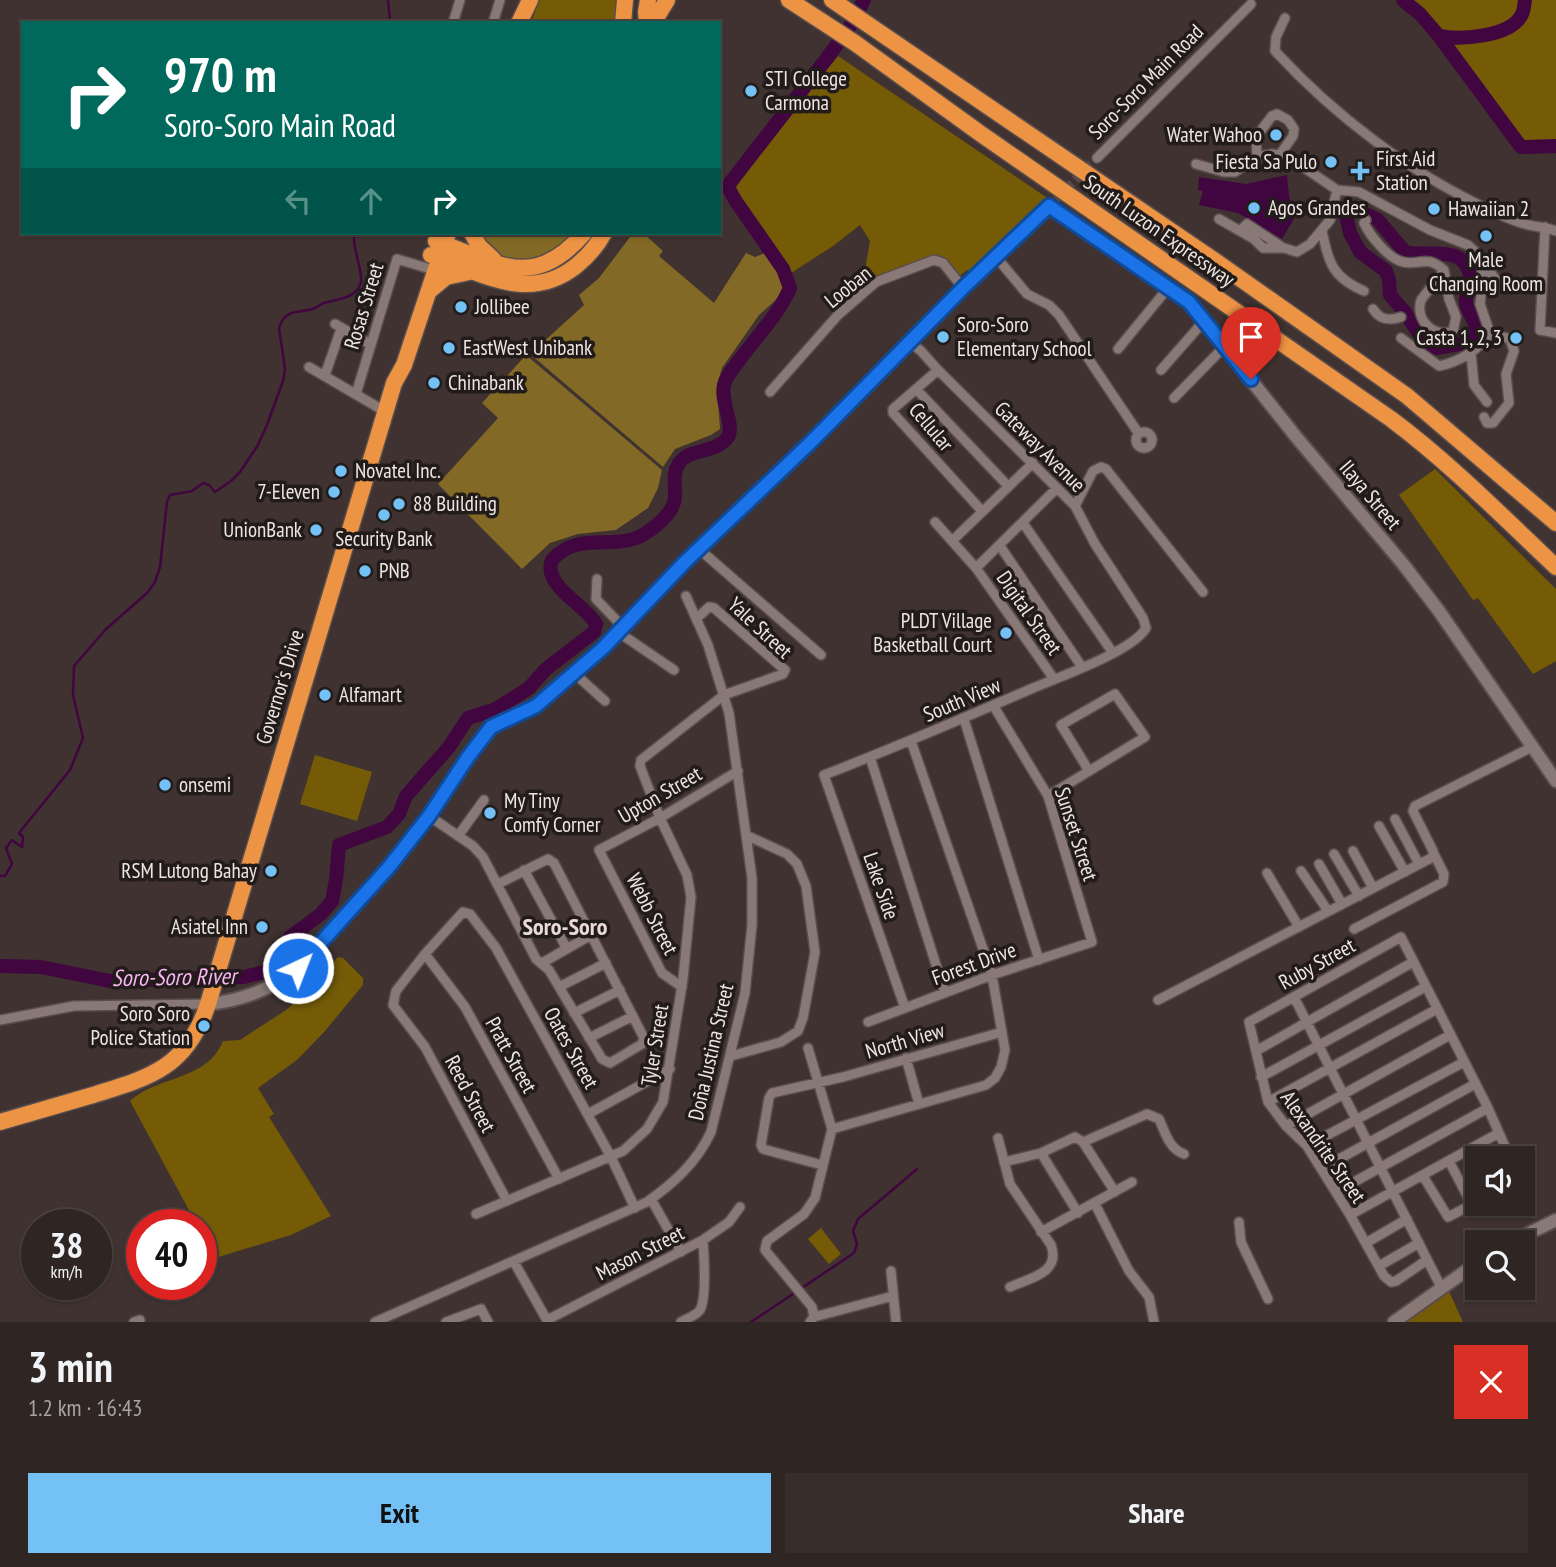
<!DOCTYPE html>
<html lang="en">
<head>
<meta charset="utf-8">
<style>
	:root { --surface:#2f2624; --page:#372e2c; --text:#f1f3f6; --muted:#a7a5a6; --line:#4a4341; --accent:#73c1f5 }
	body { margin:0; font-family:"PT Sans Narrow",sans-serif; background:var(--page); color:var(--text); height:100vh; display:flex; flex-direction:column; font-size:26px; white-space:nowrap }
	* { box-sizing:border-box; margin:0 }
	p { font-size:23px; color:var(--muted) }
	.icon { flex:none; width:38px; height:38px; fill:none; stroke:currentColor; stroke-width:2; stroke-linecap:round; stroke-linejoin:round }
	.map { position:relative; height:1322px; overflow:hidden }
	.panel { display:flex; flex-direction:column; background:var(--surface); flex:1 }
	.panel>* { flex:none }
	.guide { position:absolute; left:21px; top:21px; width:700px; height:214px; border-radius:0px; box-shadow:0 2px 5px #0004,0 0 0 2px var(--line); background:#00695c; color:#fff; overflow:hidden }
	.tools { position:absolute; left:1465px; top:1146px; display:grid; gap:14px }
	.tools a { display:grid; place-items:center; width:70px; height:70px; border-radius:0px; background:var(--surface); box-shadow:0 2px 5px #0004,0 0 0 2px var(--line); font-size:35px }
	.speed { position:absolute; left:21px; top:1209px; display:flex; gap:14px; font-size:35px; font-weight:700; text-align:center }
	.speed>* { display:grid; place-content:center; width:91px; height:91px; border-radius:50%; background:var(--surface); box-shadow:0 2px 5px #0004,0 0 0 2px var(--line); line-height:1 }
	.speed small { font-size:18px; font-weight:400 }
	.speed .limit { border:10px solid #d22; background:#fff; color:#111 }
	.pin { position:absolute; display:grid; place-items:center; width:60px; height:60px; color:#fff; margin:-72px -30px; border-radius:50% 50% 50% 0; rotate:-45deg; box-shadow:0 0 7px #0007 }
	.pin .icon { rotate:45deg }
	.me { position:absolute; width:77px; margin:-38px; rotate:43deg; stroke-linejoin:round; filter:drop-shadow(0 0 5px #0008) }
	.turn { display:flex; align-items:center; gap:24px; height:147px; padding:0 28px; font-size:32px }
	.turn .icon { width:91px; height:91px; stroke-width:2.5 }
	.turn b { display:block; font-size:49px; line-height:60px }
	.lanes { display:flex; align-items:center; height:66px; padding:0 28px; background:#0003; justify-content:center; gap:35px; direction:ltr }
	.lanes .off { opacity:.35 }
	.round { display:grid; place-items:center; flex:none; width:74px; height:74px; border-radius:0px; background:var(--page) }
	.headline { display:flex; align-items:center; justify-content:space-between; height:119px; padding:0 28px }
	h1 { font-size:42px; font-weight:800; line-height:52px }
	.primary-button { display:flex; gap:14px; margin-top:auto; padding:14px 28px }
	.primary-button a { flex:1; height:80px; border-radius:0px; background:var(--accent); color:#111; font-size:28px; font-weight:800; line-height:80px; text-align:center }
	.primary-button a+a { background:var(--page); color:var(--text) }
	.map>svg:first-child { display:block }
</style>
</head>
<body>
<div class="map">
<svg width="1556" height="1322" viewBox="0 0 1556 1322">
	<rect width="100%" height="100%" fill="#3f3230"/>
	<path fill="#755b06" d="M539,0h79l-3,23h-84z
		M1403,0h153v146l-35,1 -82,-111 -19,-22z
		M838,56l211,143 -76,77 -6,-6 -10,8 -14,-17 -72,21 -6,-12 5,-29 -10,-16 -27,21 -42,27 -52,-77 -5,-10z
		M1435,469l121,120v72l-23,13 -55,-76 -5,2 -74,-105z
		M315,755l57,17 -15,49 -57,-17z
		M338,957l5,1 20,20v7l-38,46 -28,29 -39,28 16,26 -5,3 62,99 -40,19 -76,23 -14,-26v-7h-4l-67,-124c29,-26 77,-20 93,-60l17,-1 46,-30 22,-19z
		M821,1228l20,26 -12,10 -21,-25z
		M1447,1287l16,35h-62z"/>
	<path fill="#826925" d="M478,233h93c-4,4 -7,10 -11,13 -18,16 -55,20 -74,2 -3,-4 -6,-11 -8,-15z
		M633,233h10l20,18 -4,5 55,47 32,-50 9,4 10,-4 16,23 3,11 -7,12 -18,16 -37,53 -5,17 3,44 -9,6 -36,14 -12,18 -133,-113 54,-49 -5,-10 20,-17z
		M526,355l136,115 -4,18 -10,20 -32,22 -38,4 -28,9 -28,26 -84,-85 60,-66 -16,-15z"/>
	<path fill="#410540" d="M1287,175l2,21 6,21 -13,22 -44,-26 -39,-8 4,-14 -5,-1 1,-13 47,7z"/>
	<g fill="none" stroke-linecap="round" stroke-linejoin="round">
		<path stroke="#410540" stroke-width="2.5" d="M386,23l4,-3 -2,-20
			M0,876h5l7,-12 -6,-16 6,-8 10,7 1,-10 -4,-4 51,-63 13,-32 -10,-43 1,-29 31,-36 42,-37 8,-11 5,-15 7,-65 3,-7 22,-4 11,-8 6,2 6,7 16,-11 9,-9 18,-27 9,-20 16,-44 2,-12 -6,-41c6,-21 22,-14 36,-20 3,-1 6,-4 9,-5 13,-4 33,-4 37,-21 2,-11 -9,-34 -7,-49
			M751,1322l103,-69 3,-9 -4,-13 5,-12 59,-50"/>
		<path stroke="#410540" stroke-width="14" d="M1403,0l17,14 19,22 82,111 35,-1
			M1439,36c21,4 70,1 82,-20 3,-4 3,-11 4,-16
			M1356,209l22,11 27,32c22,6 60,-9 65,24 1,10 -5,18 -4,27 2,11 11,19 11,31l-6,8 -35,6 -12,-7 -20,-30 -14,-16 -1,-15 -3,-9 -26,-19 -10,-19 -3,-13v-6z
			M0,966l41,1 69,14 134,-4 27,-7 9,-9 10,-24 31,-23 11,-13 4,-21 3,-35 48,-18 12,-13 7,-18 43,-49 19,-29 28,-9 33,-21 17,-19 48,-37 2,-8c-11,-20 -54,-38 -44,-64 28,-31 64,-7 94,-27 12,-8 28,-21 29,-36 1,-11 -3,-22 3,-32 10,-18 39,-11 50,-28 7,-12 -8,-36 -4,-52 2,-9 11,-19 17,-27 16,-22 38,-44 49,-70l-7,-19 -48,-69 -6,-11 1,-6 97,-125 22,-30 15,-28"/>
		<path stroke="#594d4b" stroke-width="9" stroke-dasharray="9 4.5" stroke-linecap="butt" d="M1056,199l41,-41"/>
		<g stroke="#594e4d" stroke-width="12">
			<path id="street" d="M1285,18l-9,19 -1,14c60,65 135,122 215,159 11,5 23,11 35,14 10,3 21,3 31,7
				M453,23l7,-23
				M493,23l7,-23
				M1257,157l-1,-20 16,-21 5,-2 11,6 6,9 -1,7 -12,17
				M1097,158l154,-154
				M1196,164l28,8h11l22,-15 14,-3 16,2 50,34 22,2 71,38 38,15 11,10 21,31
				M1219,219l35,20 9,9h21l13,4 13,-8 20,-24 7,-30
				M1366,220l-2,3c6,13 25,36 39,39 18,4 23,-8 41,8l5,29 7,18 -3,14c-20,7 -38,-11 -32,-31l23,-30
				M1545,227l-5,103 16,3
				M1240,231l7,-7 35,23
				M1322,231c7,32 10,46 42,60
				M997,258l30,36 22,11 10,10 80,119
				M1373,309c7,11 16,12 28,8
				M335,324l35,20
				M1401,338l38,28c20,-4 40,-16 51,-33l-10,-29 3,-26 -2,-17
				M1118,349l50,-61
				M1471,353l3,32 13,17
				M309,367l77,45
				M938,370l-45,39v4l89,98
				M1161,370l43,-49
				M325,375l16,-46
				M916,389l92,97
				M770,392l68,-77 38,-33 58,-22 9,3 20,25
				M356,394l41,-135 30,9
				M1174,398l51,-52
				M1484,417l3,6h6l16,-20 -3,-29 8,-23 -4,-12 -20,-6
				M1136 440a8 8 0 1 1 16 0a8 8 0 1 1-16 0Z
				M1075,506l18,-35 8,-4 5,2 97,123
				M935,522l41,46 78,111
				M1023,523l90,130
				M953,540l80,-77
				M1000,546l82,121
				M699,549l122,106
				M976,568l81,-80
				M597,579l-1,20 27,28
				M618,632l56,38
				M574,673l31,28
				M964,719l75,241
				M870,757l75,236
				M1048,796l97,-59 -30,-43 -54,31 28,46
				M429,816l44,30 10,11 53,102 13,11 53,89 8,4 32,-19 2,-6 -90,-175 -6,-4 -50,25
				M1395,819l24,45
				M1379,826l26,46
				M458,836l26,-36
				M1353,851l20,37
				M1334,854l25,42
				M1319,864l23,40
				M524,870l43,79
				M1301,871l27,40
				M1267,873l32,54
				M1354,929l89,-47 1,-8 -10,-20
				M425,954l40,53 94,172
				M542,963l49,-28
				M559,987l47,-24
				M682,987l-20,-14 -63,-123 61,-32 78,-47
				M1294,997l147,290
				M1158,1000l275,-143v-6l-20,-40 2,-5 117,-59
				M905,1008l-81,-233c70,-27 140,-57 209,-87 26,-11 100,-37 113,-60l-3,-10 -48,-74 -20,-38 -137,-136 -17,-19 -11,-9
				M574,1013l46,-23
				M0,1020l74,-14 134,-2
				M868,1022l124,-47 100,-33 -44,-146 -55,-91
				M589,1038l44,-22
				M808,1048l24,81 -17,69 -11,16 -37,27 -2,9 47,57 2,10
				M1256,1051l157,-89
				M731,1056l50,-14 17,-11 5,-13 12,-66 -9,-66 -9,-22 -10,-10 -39,-18
				M906,1058l13,46
				M1261,1077l164,-90
				M1268,1102l169,-93
				M588,1114l82,-45
				M1286,1126l164,-91
				M832,1129l154,-44 9,-7 6,-11 4,-17 -13,-75 -81,-234
				M998,1138l12,46 41,61c10,28 -21,33 -41,42
				M1083,1142l64,-28 12,5c6,13 10,30 25,35
				M1307,1146l157,-84
				M1476,1146l5,12
				M1041,1153l37,60
				M1449,1161l23,44
				M1004,1162l37,-9 34,-16 8,5 32,50
				M822,1165l-59,-16 -2,-4 8,-47 3,-5 71,-16 159,-45
				M1321,1169l154,-85
				M1423,1176l25,41 29,-15
				M1336,1192l152,-84
				M651,1199l30,53
				M507,1201l-82,-154 -32,-42 3,-14 29,-37 38,-42 7,2 26,34 115,209 24,51
				M1095,1204l34,67 20,26 5,25
				M476,1214l147,-63 24,-22 16,-27 20,-123 8,-82 -4,-22 -27,-57 -20,-52 1,-6 83,-65 59,-21 2,-4 -71,-62 -5,-1 -13,12
				M1350,1215l149,-82
				M1239,1222l2,20 27,57
				M1041,1232l91,-50
				M1366,1243l41,-24
				M1427,1260l-31,21 -5,1 -7,-6 -34,-61 -43,-69 -21,-20 -18,-24 -19,-80 152,-85 87,171 22,50
				M514,1262l34,60
				M1379,1266l40,-23
				M891,1271l5,51
				M547,1320l156,-80 26,-18 11,-15
				M134,1322l6,-2
				M375,1322l272,-120c27,-19 50,-40 64,-70l34,-139 7,-68v-47l-23,-165 -21,-68 -22,-49
				M446,1322l35,-13 7,13
				M681,1322c5,-3 16,-7 19,-12 7,-12 4,-55 3,-70
				M810,1322l4,-5 79,-21"/>
		</g>
		<g stroke="#594e4d" stroke-width="16">
			<path id="secondary" d="M208,1004c32,-3 65,-15 90,-36l91,-101 40,-51 39,-59 22,-30 46,-21 67,-58 82,-86 126,-120 152,-154 86,-82 140,96 108,136 106,126 36,47 117,170
				M1511,1242l45,-22
				M1394,1322l83,-59"/>
		</g>
		<g stroke="#594e4d" stroke-width="19">
			<path id="highway" d="M789,0l66,43 126,91 410,285c60,45 111,97 165,148
				M832,0l389,265 186,131 149,127
				M519,23l11,-23
				M623,23l2,-23
				M647,23l-1,-11 2,-12
				M653,23l14,-23
				M472,233l7,13 14,13
				M436,241c61,22 98,51 148,-8
				M431,255c50,18 97,49 145,11 11,-9 21,-20 28,-33
				M429,291l17,-14 28,-6
				M0,1122c31,-9 62,-18 93,-27 59,-18 94,-28 115,-91l186,-621 10,-18 44,-132"/>
		</g>
		<use href="#street" stroke="#887876" stroke-width="9"/>
		<use href="#secondary" stroke="#887876" stroke-width="12"/>
		<use href="#highway" stroke="#ed9344" stroke-width="16"/>
	</g>
	<g fill="none" stroke-linecap="round" stroke-linejoin="round">
		<g stroke="#114b97" stroke-width="18">
			<path id="route" d="M298,968l91,-101 40,-51 39,-59 23,-30 45,-21 67,-58 82,-86 126,-120 152,-154 86,-82 140,96 62,77"/>
		</g>
		<use href="#route" stroke="#1a73e8" stroke-width="12"/>
	</g>
	<g fill="#73c1f5" stroke="#211b1a" stroke-width="2.5">
		<circle cx="751" cy="91" r="7"/>
		<circle cx="1276" cy="135" r="7"/>
		<circle cx="1331" cy="162" r="7"/>
		<path d="M1356.5 160.5h7v7h7v7h-7v7h-7v-7h-7v-7h7z"/>
		<circle cx="1254" cy="208" r="7"/>
		<circle cx="1434" cy="209" r="7"/>
		<circle cx="1486" cy="236" r="7"/>
		<circle cx="461" cy="307" r="7"/>
		<circle cx="943" cy="337" r="7"/>
		<circle cx="1516" cy="338" r="7"/>
		<circle cx="449" cy="348" r="7"/>
		<circle cx="434" cy="383" r="7"/>
		<circle cx="341" cy="471" r="7"/>
		<circle cx="334" cy="492" r="7"/>
		<circle cx="399" cy="504" r="7"/>
		<circle cx="384" cy="515" r="7"/>
		<circle cx="316" cy="530" r="7"/>
		<circle cx="365" cy="571" r="7"/>
		<circle cx="1006" cy="633" r="7"/>
		<circle cx="325" cy="695" r="7"/>
		<circle cx="165" cy="785" r="7"/>
		<circle cx="490" cy="813" r="7"/>
		<circle cx="271" cy="871" r="7"/>
		<circle cx="262" cy="927" r="7"/>
		<circle cx="204" cy="1026" r="7"/>
	</g>
	<g text-anchor="middle" stroke-width="7" stroke-linejoin="round" paint-order="stroke">
		<g font-size="21" fill="#eee5e3" stroke="#211b1a" text-anchor="start">
			<text x="765" y="86">STI College<tspan x="765" dy="24">Carmona</tspan></text>
			<text x="1262" y="142" text-anchor="end">Water Wahoo</text>
			<text x="1376" y="166">First Aid<tspan x="1376" dy="24">Station</tspan></text>
			<text x="1317" y="169" text-anchor="end">Fiesta Sa Pulo</text>
			<text x="1268" y="215">Agos Grandes</text>
			<text x="1448" y="216">Hawaiian 2</text>
			<text x="1486" y="267" text-anchor="middle">Male<tspan x="1486" dy="24">Changing Room</tspan></text>
			<text x="475" y="314">Jollibee</text>
			<text x="957" y="332">Soro-Soro<tspan x="957" dy="24">Elementary School</tspan></text>
			<text x="1502" y="345" text-anchor="end">Casta 1, 2, 3</text>
			<text x="463" y="355">EastWest Unibank</text>
			<text x="448" y="390">Chinabank</text>
			<text x="355" y="478">Novatel Inc.</text>
			<text x="320" y="499" text-anchor="end">7-Eleven</text>
			<text x="413" y="511">88 Building</text>
			<text x="302" y="537" text-anchor="end">UnionBank</text>
			<text x="384" y="546" text-anchor="middle">Security Bank</text>
			<text x="379" y="578">PNB</text>
			<text x="992" y="628" text-anchor="end">PLDT Village<tspan x="992" dy="24">Basketball Court</tspan></text>
			<text x="339" y="702">Alfamart</text>
			<text x="179" y="792">onsemi</text>
			<text x="504" y="808">My Tiny<tspan x="504" dy="24">Comfy Corner</tspan></text>
			<text x="257" y="878" text-anchor="end">RSM Lutong Bahay</text>
			<text x="248" y="934" text-anchor="end">Asiatel Inn</text>
			<text x="190" y="1021" text-anchor="end">Soro Soro<tspan x="190" dy="24">Police Station</tspan></text>
		</g>
		<g font-size="21" fill="#eee5e3" stroke="#211b1a">
			<text transform="translate(1146 82) rotate(-45)" y="7">Soro-Soro Main Road</text>
			<text transform="translate(1159 231) rotate(35)" y="7">South Luzon Expressway</text>
			<text transform="translate(848 287) rotate(-39)" y="7">Looban</text>
			<text transform="translate(364 306) rotate(-73)" y="7">Rosas Street</text>
			<text transform="translate(931 427) rotate(50)" y="7">Cellular</text>
			<text transform="translate(1040 447) rotate(45)" y="7">Gateway Avenue</text>
			<text transform="translate(1370 495) rotate(50)" y="7">Ilaya Street</text>
			<text transform="translate(1029 613) rotate(55)" y="7">Digital Street</text>
			<text transform="translate(760 628) rotate(43)" y="7">Yale Street</text>
			<text transform="translate(280 687) rotate(-73)" y="7">Governor's Drive</text>
			<text transform="translate(962 700) rotate(-23)" y="7">South View</text>
			<text transform="translate(660 795) rotate(-30)" y="7">Upton Street</text>
			<text transform="translate(1076 834) rotate(72)" y="7">Sunset Street</text>
			<text transform="translate(881 886) rotate(71)" y="7">Lake Side</text>
			<text transform="translate(652 914) rotate(63)" y="7">Webb Street</text>
			<text transform="translate(974 964) rotate(-20)" y="7">Forest Drive</text>
			<text transform="translate(1317 964) rotate(-29)" y="7">Ruby Street</text>
			<text transform="translate(905 1041) rotate(-16)" y="7">North View</text>
			<text transform="translate(655 1045) rotate(-81)" y="7">Tyler Street</text>
			<text transform="translate(571 1048) rotate(61)" y="7">Oates Street</text>
			<text transform="translate(711 1052) rotate(-77)" y="7">Doña Justina Street</text>
			<text transform="translate(511 1055) rotate(61)" y="7">Pratt Street</text>
			<text transform="translate(470 1094) rotate(62)" y="7">Reed Street</text>
			<text transform="translate(1323 1147) rotate(55)" y="7">Alexandrite Street</text>
			<text transform="translate(640 1253) rotate(-27)" y="7">Mason Street</text>
		</g>
		<g font-size="23" font-style="italic" fill="#fab5f5" stroke="#211b1a">
			<text transform="translate(174 977) rotate(-1)" y="8">Soro-Soro River</text>
		</g>
		<g font-size="24" font-weight="bold" fill="#ebdad8" stroke="#211b1a">
			<text x="565" y="935">Soro-Soro</text>
		</g>
	</g>
</svg>
<div class="tools">
<a><svg class="icon" aria-label="sound" viewBox="0 0 24 24"><path d="M4 9h4l5-4v14l-5-4H4zM17 9q2 3 0 6"/></svg></a>
<a><svg class="icon" aria-label="search" viewBox="0 0 24 24"><circle cx="10" cy="10" r="6"/><path d="M15 15l6 6"/></svg></a>
</div>
<div class="speed"><div>38<small>km/h</small></div><div class="limit">40</div></div>
<div class="pin" style="left:1251px;top:379px;background:#d93025"><svg class="icon" aria-label="arrive" viewBox="0 0 24 24"><path d="M6 21V4h12l-3 4 3 4H6"/></svg></div>
<svg class="me" style="left:298px;top:968px" viewBox="-20 -20 40 40"><circle r="17" fill="#1a73e8" stroke="#fff" stroke-width="3"/><path d="M0-11L8 9 0 5-8 9z" fill="#fff"/></svg>
<div class="guide">
<div class="turn"><svg class="icon" aria-label="right" viewBox="0 0 24 24"><path d="M7 20v-9h11M14 6l5 5-5 5"/></svg><div><b>970 m</b>Soro-Soro Main Road</div></div>
<div class="lanes"><svg class="icon off" aria-label="left" viewBox="0 0 24 24"><path d="M17 20v-9H6M10 6l-5 5 5 5"/></svg><svg class="icon off" aria-label="ahead" viewBox="0 0 24 24"><path d="M12 20V5M6 11l6-6 6 6"/></svg><svg class="icon" aria-label="right" viewBox="0 0 24 24"><path d="M7 20v-9h11M14 6l5 5-5 5"/></svg></div>
</div>
</div>
<section class="panel">
<div class="headline"><div><h1>3 min</h1><p>1.2 km · 16:43</p></div><a class="round" style="background:#d93025;color:#fff"><svg class="icon" aria-label="close" viewBox="0 0 24 24"><path d="M6 6l12 12M18 6L6 18"/></svg></a></div>
<div class="primary-button"><a>Exit</a><a>Share</a></div>
</section>
</body>
</html>
